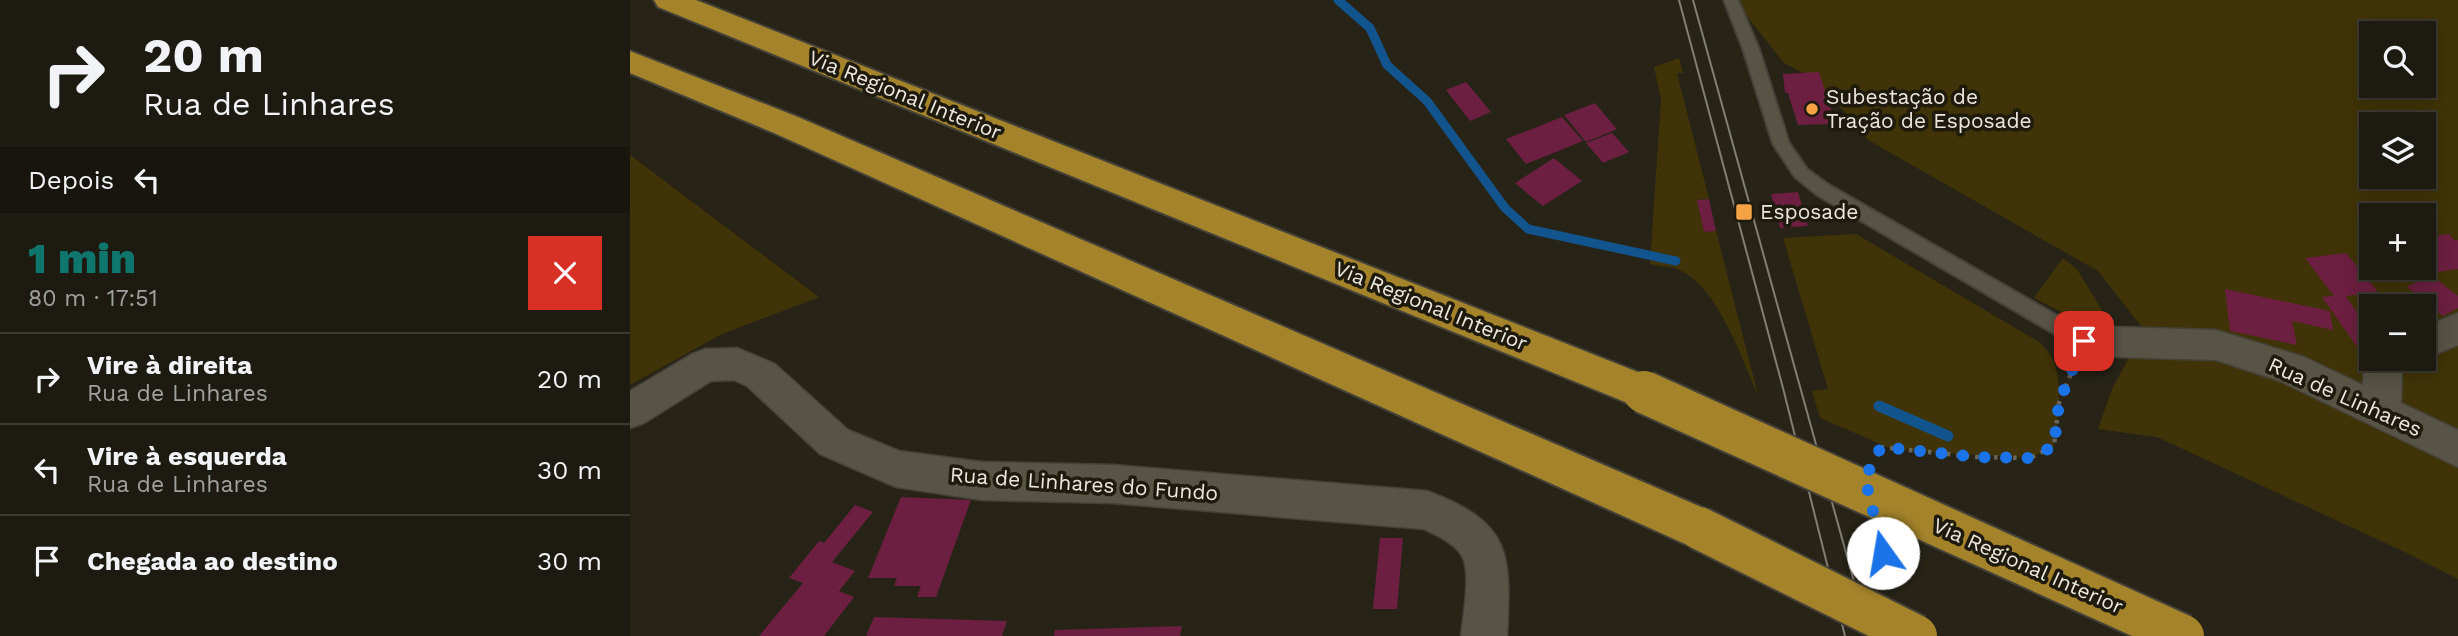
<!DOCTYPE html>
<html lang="pt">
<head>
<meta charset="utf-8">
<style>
	:root { --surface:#1d1b11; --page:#25241a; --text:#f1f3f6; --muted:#a0a19f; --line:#3b3931; --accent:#0f766e }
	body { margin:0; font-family:"Work Sans",sans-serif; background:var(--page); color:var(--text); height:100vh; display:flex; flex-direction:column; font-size:26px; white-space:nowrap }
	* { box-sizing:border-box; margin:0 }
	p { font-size:23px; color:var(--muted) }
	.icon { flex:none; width:38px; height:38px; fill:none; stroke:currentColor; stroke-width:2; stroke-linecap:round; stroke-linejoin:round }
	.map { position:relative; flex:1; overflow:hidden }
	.side { display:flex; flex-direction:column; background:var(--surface); width:630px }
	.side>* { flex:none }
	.guide { background:#1d1b11; color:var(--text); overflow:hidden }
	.fabs { position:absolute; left:1729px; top:21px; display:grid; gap:14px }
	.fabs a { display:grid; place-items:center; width:77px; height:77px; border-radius:0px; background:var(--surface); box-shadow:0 4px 18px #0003,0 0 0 2px var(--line); font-size:35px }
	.pin { position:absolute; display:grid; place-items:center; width:60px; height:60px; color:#fff; margin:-30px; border-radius:14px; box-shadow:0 4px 10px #0006 }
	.me { position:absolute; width:77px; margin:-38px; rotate:347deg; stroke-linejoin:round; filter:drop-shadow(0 0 5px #0008) }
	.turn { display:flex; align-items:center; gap:24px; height:147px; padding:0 28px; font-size:32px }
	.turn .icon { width:91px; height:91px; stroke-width:2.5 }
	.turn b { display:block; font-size:49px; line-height:60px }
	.then { display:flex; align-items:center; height:66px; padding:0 28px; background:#0003; gap:14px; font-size:26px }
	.round { display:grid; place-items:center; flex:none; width:74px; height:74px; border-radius:0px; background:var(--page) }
	.summary { display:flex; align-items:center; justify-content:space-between; height:119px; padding:0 28px }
	h1 { font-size:42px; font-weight:800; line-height:52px; color:var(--accent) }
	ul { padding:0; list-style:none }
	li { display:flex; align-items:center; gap:21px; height:91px; padding:0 28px; border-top:2px solid var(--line) }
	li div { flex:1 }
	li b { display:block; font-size:26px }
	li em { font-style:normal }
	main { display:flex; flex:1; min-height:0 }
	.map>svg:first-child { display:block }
</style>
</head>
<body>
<main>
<section class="side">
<div class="guide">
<div class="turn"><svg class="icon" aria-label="right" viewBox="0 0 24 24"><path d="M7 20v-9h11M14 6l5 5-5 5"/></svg><div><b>20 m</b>Rua de Linhares</div></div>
<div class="then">Depois<svg class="icon" aria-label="left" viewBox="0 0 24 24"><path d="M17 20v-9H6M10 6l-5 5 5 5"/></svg></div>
</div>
<div class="summary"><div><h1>1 min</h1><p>80 m · 17:51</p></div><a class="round" style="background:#d93025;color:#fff"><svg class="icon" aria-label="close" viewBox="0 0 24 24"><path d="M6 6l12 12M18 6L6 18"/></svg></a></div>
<ul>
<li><svg class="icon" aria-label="right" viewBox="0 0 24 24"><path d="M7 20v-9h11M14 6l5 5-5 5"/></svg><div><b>Vire à direita</b><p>Rua de Linhares</p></div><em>20 m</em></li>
<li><svg class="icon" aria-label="left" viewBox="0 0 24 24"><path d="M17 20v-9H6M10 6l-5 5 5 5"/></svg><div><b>Vire à esquerda</b><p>Rua de Linhares</p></div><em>30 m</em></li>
<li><svg class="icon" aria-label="arrive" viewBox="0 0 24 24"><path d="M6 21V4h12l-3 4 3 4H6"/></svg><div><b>Chegada ao destino</b></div><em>30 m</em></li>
</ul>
</section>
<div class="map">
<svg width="1828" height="636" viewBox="0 0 1828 636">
	<rect width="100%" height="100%" fill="#272417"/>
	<path fill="#403307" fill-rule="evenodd" d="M1104,0h724v579l-49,-25 -252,-117 -59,-8 14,-40 32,-59 -46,-59 -230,-131 -32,-38 -25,-25 -27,-14zM1741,33h53v53h-53zM1741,124h53v53h-53zM1741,215h53v53h-53zM1741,306h53v53h-53z
		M1049,58l4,15h-6l32,126 -12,1 7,32 12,-1 42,164c-17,-37 -40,-110 -81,-126 -8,-3 -18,-3 -27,-5l11,-165 -7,-32z
		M0,155l189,142 -99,38 -90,50z
		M1226,234l183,108c30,25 19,70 15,104l-24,12 -115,-7 -25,-3 -70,-30 -8,-27 16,-2 -45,-151z
		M1433,258l14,11 32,53 -42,-7 -33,-17z"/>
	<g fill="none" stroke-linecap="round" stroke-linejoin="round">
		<path stroke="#12548d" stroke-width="9" d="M708,0l32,28 17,37 40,36 78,107 23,21 148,32"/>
		<path stroke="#12548d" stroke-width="11" d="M1249,406l69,30"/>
	</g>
	<path fill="#6c1f40" d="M1189,72l17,52 -38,1 -10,-32h-3l-2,-19z
		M836,82l25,30 -21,9 -24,-31z
		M965,103l22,26 -31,13 -22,-27z
		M932,117l21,24 -57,23 -20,-25z
		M982,133l17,19 -26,11 -17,-20z
		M924,158l28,23 -39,25 -28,-23z
		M1168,192l10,34 -28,2 -9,-34z
		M1079,199l7,32 -12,1 -7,-32z
		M1819,234l6,7 3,-1v29l-20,3 -14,-16v-18z
		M1716,253l32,39 -32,4 25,37v18l-9,3 -40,-57 12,-1 -29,-38z
		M1801,275l27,21v12l-15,8 -36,-29z
		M1595,289l105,22 3,19 -41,-9 5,24 -67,-14z
		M271,497l70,3 -35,97h-19l4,-11h-27l3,-8h-29z
		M225,505l18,7 -41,50 23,9 -16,20 15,6 -30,39h-65l44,-53 -14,-5 30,-37 5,2z
		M750,538h23l-6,71h-24z
		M244,617l133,4 -5,15h-136z
		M552,626l-2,10h-126l1,-6z"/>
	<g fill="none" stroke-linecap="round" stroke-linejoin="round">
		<g stroke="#444138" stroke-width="4">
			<path id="lane" d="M1094,0h14l21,49 30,94 18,26 22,16 262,150 3,6 -3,6 -7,2 -7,-2 -260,-152 -22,-18 -22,-33 -30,-95z"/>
		</g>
		<g stroke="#444138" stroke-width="3">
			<path id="street" d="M1828,313v32l-34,14h-2l2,-32z
				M1454,326l132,4 88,27 59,28 1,-17 7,-13v4h39l-8,14 -1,30 57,27v37l-178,-86 -64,-21 -132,-4 -13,-4 -6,-11 6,-11z
				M107,348l38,16 73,66 51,21 83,11 131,3 314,26c85,32 84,61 80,145h-46c2,-19 10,-61 2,-78 -6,-14 -27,-23 -39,-29l-311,-26 -131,-3 -86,-13 -76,-33 -73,-68 -13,-6 -23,1 -67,42 -14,5v-37l62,-37 13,-5z"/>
		</g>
		<g stroke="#444138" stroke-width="4">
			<path id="highway" d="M24,0h42l962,380 6,12 -6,12 -14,5 -14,-5 -972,-397z
				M0,51l168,66 917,396 6,15 -6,15 -16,6 -16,-6 -909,-410 -144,-60z"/>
		</g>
		<path stroke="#69665b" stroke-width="4.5" stroke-dasharray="3.5 6" stroke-linecap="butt" d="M1247,456l4,-9 95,10 54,1 24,-12 5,-43 13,-32
			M1250,540l9,40"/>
		<use href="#lane" fill="#575345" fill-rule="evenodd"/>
		<use href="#street" fill="#575345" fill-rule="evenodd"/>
		<use href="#highway" fill="#a4832b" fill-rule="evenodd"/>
		<path stroke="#817e73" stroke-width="2" d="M1049,0l104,388 62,248
			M1063,0l176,636"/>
		<g stroke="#444138" stroke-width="46" stroke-linecap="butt">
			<path id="highway-bridge" d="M1014,392l539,244
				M1069,528l217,108"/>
		</g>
		<use href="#highway-bridge" stroke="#a4832b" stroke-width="42"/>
	</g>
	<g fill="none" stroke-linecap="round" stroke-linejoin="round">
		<path stroke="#1a73e8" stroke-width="12" stroke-dasharray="0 21.6" d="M1253,553l-18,-75 16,-31 95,10 54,1 24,-12 5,-43 25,-62"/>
	</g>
	<g fill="#f5a345" stroke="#1e1a0e" stroke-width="2.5">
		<circle cx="1182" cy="109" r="7"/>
		<rect x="1105" y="203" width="18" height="18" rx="3.5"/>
	</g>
	<g text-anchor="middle" stroke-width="7" stroke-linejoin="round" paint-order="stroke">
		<g font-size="21" fill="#eae7df" stroke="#1e1a0e">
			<text transform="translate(275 95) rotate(22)" y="7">Via Regional Interior</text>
			<text transform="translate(801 306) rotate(22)" y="7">Via Regional Interior</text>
			<text transform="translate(1715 397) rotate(24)" y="7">Rua de Linhares</text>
			<text transform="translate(454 484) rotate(4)" y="7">Rua de Linhares do Fundo</text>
			<text transform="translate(1398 566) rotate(24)" y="7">Via Regional Interior</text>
		</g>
		<g font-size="21" fill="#eae7df" stroke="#1e1a0e" text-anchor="start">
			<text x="1196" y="104">Subestação de<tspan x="1196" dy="24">Tração de Esposade</tspan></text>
			<text x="1130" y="219">Esposade</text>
		</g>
	</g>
</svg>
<div class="fabs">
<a><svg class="icon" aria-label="search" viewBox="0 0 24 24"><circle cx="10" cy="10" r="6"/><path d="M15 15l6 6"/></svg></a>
<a><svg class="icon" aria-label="layers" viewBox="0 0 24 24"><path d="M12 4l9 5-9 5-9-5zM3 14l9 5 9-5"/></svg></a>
<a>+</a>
<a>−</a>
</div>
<div class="pin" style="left:1454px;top:341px;background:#d93025"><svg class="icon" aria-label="arrive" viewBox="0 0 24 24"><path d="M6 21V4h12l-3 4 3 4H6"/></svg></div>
<svg class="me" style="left:1253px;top:553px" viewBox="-20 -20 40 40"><circle r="19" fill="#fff"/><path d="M0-13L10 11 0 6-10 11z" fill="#1a73e8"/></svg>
</div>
</main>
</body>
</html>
